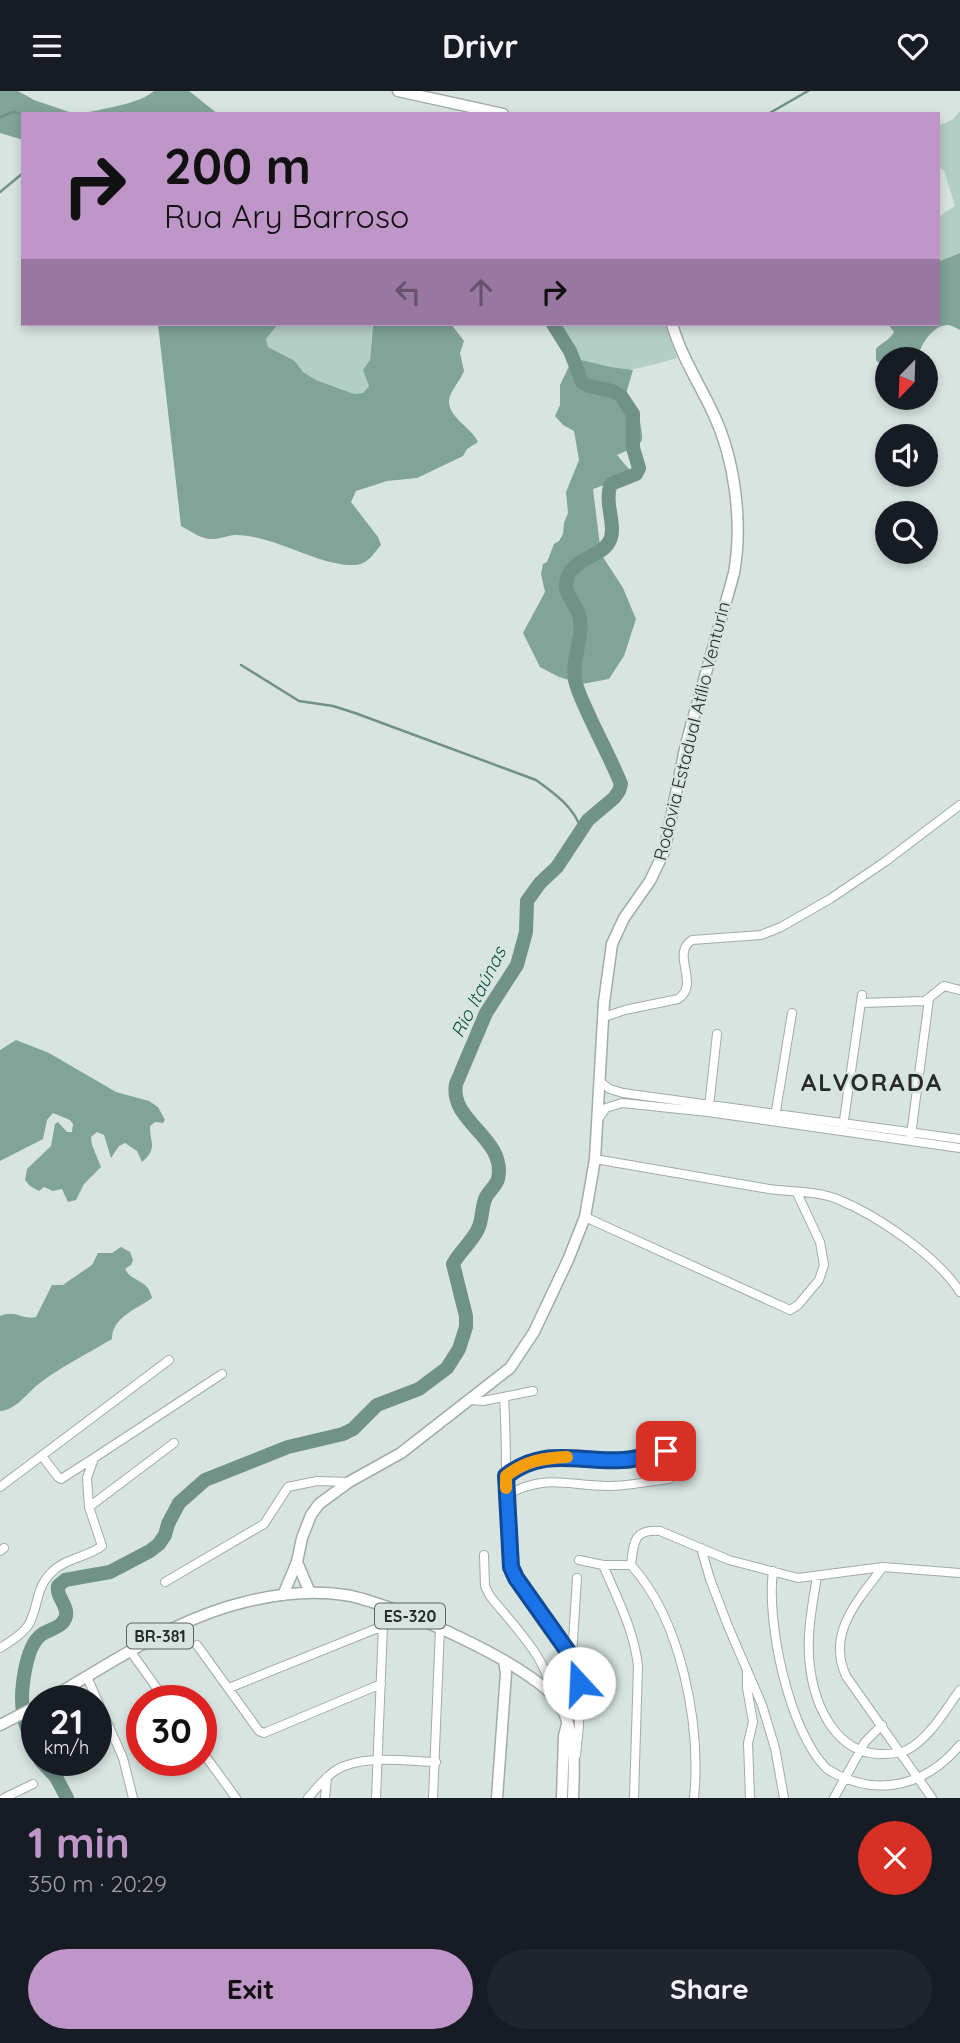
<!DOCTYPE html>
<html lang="en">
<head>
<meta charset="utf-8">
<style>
	:root { --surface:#171b24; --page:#20242c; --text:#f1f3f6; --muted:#9ea1a6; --accent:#bf96c8 }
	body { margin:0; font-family:Quicksand,sans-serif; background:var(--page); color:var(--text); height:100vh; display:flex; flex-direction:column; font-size:26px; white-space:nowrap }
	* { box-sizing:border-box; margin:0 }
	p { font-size:23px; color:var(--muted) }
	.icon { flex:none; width:38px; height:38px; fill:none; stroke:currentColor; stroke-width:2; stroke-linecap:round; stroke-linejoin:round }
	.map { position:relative; height:1707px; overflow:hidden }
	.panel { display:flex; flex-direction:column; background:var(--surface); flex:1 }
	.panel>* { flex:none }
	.guide { position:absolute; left:21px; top:21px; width:919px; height:214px; border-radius:0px; box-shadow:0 4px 10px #0003; background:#bf96c8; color:#111; overflow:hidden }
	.needle { width:46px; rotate:203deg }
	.tools { position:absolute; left:875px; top:256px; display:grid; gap:14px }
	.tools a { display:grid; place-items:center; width:63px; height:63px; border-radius:50%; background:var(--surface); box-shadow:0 4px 10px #0003; font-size:35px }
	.speed { position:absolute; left:21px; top:1594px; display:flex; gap:14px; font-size:35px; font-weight:700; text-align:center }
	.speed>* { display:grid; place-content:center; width:91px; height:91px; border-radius:50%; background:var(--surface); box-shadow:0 4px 10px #0003; line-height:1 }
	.speed small { font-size:18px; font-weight:400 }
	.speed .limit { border:10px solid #d22; background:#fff; color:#111 }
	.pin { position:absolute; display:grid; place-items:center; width:60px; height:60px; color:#fff; margin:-30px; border-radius:14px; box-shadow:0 4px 10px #0006 }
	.me { position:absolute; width:77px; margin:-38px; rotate:340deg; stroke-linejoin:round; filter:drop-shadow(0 0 5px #0008) }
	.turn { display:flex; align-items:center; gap:24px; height:147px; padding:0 28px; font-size:32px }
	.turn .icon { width:91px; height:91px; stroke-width:2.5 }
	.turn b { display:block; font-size:49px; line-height:60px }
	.lanes { display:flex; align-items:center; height:66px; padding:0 28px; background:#0003; justify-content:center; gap:35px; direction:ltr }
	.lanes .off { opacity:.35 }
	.round { display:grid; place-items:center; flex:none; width:74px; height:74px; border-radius:37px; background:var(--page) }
	.overview { display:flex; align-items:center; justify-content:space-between; height:119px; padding:0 28px }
	h1 { font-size:42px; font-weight:700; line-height:52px; color:var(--accent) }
	.primary-button { display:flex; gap:14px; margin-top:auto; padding:14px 28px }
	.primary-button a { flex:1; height:80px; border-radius:42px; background:var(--accent); color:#111; font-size:28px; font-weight:700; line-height:80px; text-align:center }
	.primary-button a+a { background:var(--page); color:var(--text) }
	header { display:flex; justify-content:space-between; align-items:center; height:91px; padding:0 28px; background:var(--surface); font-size:32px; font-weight:700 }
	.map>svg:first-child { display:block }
</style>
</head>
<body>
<header><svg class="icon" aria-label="menu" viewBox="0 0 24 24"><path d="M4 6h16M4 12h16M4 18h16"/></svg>Drivr<svg class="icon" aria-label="heart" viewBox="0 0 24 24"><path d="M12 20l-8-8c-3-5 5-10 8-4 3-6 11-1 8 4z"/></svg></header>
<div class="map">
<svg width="960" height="1707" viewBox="0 0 960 1707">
	<rect width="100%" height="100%" fill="#d7e4df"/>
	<path fill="#b3cec5" d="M960,20v142l-22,9v-45l17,-11 -11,-36 -6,-3v-41l14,-6z
		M278,233h94l-3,62 -6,7 -9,1 -38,-14 -13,-8 -8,-11 -27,-14 -3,-8z
		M556,233h109l12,34c-14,4 -29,8 -43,11 -15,4 -46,-8 -61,-11z"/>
	<path fill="#81a498" d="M0,0h18l16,9 41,14h-52v26l-3,-1 -20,-6z
		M154,0h35l29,23h-138c20,-5 60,-10 74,-23z
		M960,162v77c-4,-2 -7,-4 -11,-5 -16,-1 -30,21 -31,34h-31v12l-11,-11v-11c6,-7 14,-9 18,-17l-6,-8h50v-62z
		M158,233h120l-12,15 2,8 27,14 8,11 13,8 38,14 9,-1 6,-7 -6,-16 7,-10 3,-36h78l13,17 -4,12 4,18c-3,9 -15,21 -15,30 -1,16 23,27 29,41l-11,7 -4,7 -46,22 -30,3 -31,10 -5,11 27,35 3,8c-7,8 -13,19 -25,20 -37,2 -81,-30 -120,-30 -7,0 -14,3 -21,4 -14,1 -22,-7 -34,-13z
		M573,267l37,9 23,3 -8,27 6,9 8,5c2,33 13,29 -22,44l17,20 -41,14 8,65 22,34 13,31 -12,37 -15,23 -27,5 -23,-7 -19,-10 -17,-34 22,-41 -4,-18 2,-10 4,-2 7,-18 5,-3 4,-7 1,-11 4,-10 -2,-21 13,-32 -5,-29 -11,-6 -8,-9 5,-11v-20z
		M16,949l33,13 67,39 33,9 9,6 7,13 -2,3 -8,-1 -5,4c0,18 8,22 -8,36l-5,-11 -12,-8 -6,3 -8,12 -7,-23 -7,-3 -6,5 1,8 9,22 -17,17 -8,16 -8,2 -6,-13 -9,2 -9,-4 -5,4 -9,-5 -5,-6 2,-11 24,-23 4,-22 3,-2 9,10h5l1,-8 -3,-4 -17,-7 -6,7 -4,19 -43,22v-111z
		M121,1156l9,5 3,8 -2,5 -6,4c7,14 23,9 27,29 -15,11 -40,19 -40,41 -25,15 -54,29 -76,47 -11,10 -21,24 -36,25v-95c16,-7 22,4 36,1l16,-32h11l4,-3 25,-17 6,-12h14z"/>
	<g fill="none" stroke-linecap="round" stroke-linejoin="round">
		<path stroke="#709287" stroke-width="2.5" d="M768,23l40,-23
			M0,26l13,-5 10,2
			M0,101l23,-19
			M558,240l2,-7
			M241,574l58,36 34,5 22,7 181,67c18,13 38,27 45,49"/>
		<path stroke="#709287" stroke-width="14" d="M37,1661c-5,-12 -13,-27 -14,-40 -3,-19 2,-65 18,-77 8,-6 22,-7 25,-19 2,-11 -10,-19 -8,-30l7,-6 45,-8 40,-21 9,-7 6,-9 3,-11 11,-21 26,-23 83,-33 55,-13 10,-5 24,-24 42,-16 28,-21 12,-19 7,-22v-11l-13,-52c7,-13 19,-22 25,-35 5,-10 3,-22 8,-32 3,-6 10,-11 12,-18 9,-41 -49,-57 -42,-95l30,-71 31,-48 9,-33 1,-31 13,-18 17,-16 31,-47 26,-22 5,-7 2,-7c-9,-22 -20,-43 -30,-64 -5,-12 -13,-26 -16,-40 -4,-21 10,-44 4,-65 -4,-14 -18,-22 -11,-39 8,-19 32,-18 41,-34 9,-15 -6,-39 2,-58l25,-10 3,-6 -6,-20v-34l-12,-18 -9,-5 -23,-5 -7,-4 -12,-31 -17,-27
			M41,1670l15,16 11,21"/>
		<g stroke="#a0aca8" stroke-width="10">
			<path id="minor" d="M861,912l64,-2 19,-15 16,4
				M604,926l21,-7 53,-11c23,-15 -8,-45 14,-59l69,-5 20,-8 49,-28 56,-38 74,-56
				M600,991l10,7 13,4 337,46
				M709,1016l8,-73
				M775,1026l17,-104
				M599,1027l7,-10 16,-5 86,9 252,36
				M843,1036l19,-132
				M911,1044l18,-136
				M595,1068c58,10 116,20 174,30 22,3 48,2 68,10 40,16 100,57 123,93
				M585,1126l205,93 8,-5 21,-25 5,-15 -4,-23 -23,-49
				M504,1306c3,45 1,89 4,133 2,17 1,33 8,48l61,89 2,59 -3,29
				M470,1309l13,1 50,-10
				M42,1365l16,21 3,2 33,-21
				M506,1385c39,-30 72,-13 117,-16 14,0 29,-6 43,-9
				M0,1396l169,-127
				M506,1404c42,-22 60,-9 103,-9 20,0 40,-5 60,-7
				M89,1416l-2,-29 7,-20 128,-84
				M701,1457l9,31 18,47 34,79 13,43 9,50
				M0,1460l4,-3
				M484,1464l1,31 5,10c20,26 60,64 60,97
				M579,1469l24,5h28
				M603,1474c14,33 31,65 35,101l-4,132
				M631,1474c3,-23 2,-36 29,-34l69,29 69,18 85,-11 77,6
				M631,1474c51,56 70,160 63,233
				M883,1476c-24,32 -57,66 -37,109l86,122
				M773,1480c-7,51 16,161 54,198 47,29 97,19 133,-24
				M817,1486c-5,29 -11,60 -7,90 5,39 26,87 71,87 8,0 19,0 26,-4 23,-12 38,-40 53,-60
				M165,1491l99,-58 24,-37 29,-6 32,1
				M197,1554l62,86 5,2 117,-49
				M0,1557c10,-6 23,-14 29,-24 9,-16 7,-36 21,-50 14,-16 36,-16 52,-28l-13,-39 85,-64
				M131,1561l35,49
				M572,1566l5,-79
				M747,1580v17l6,34 -5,21 2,55
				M87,1586l36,81 10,40
				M229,1597l154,-62
				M201,1659l35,48
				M4,1707l29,-14
				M308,1707c9,-10 17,-21 28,-28 27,-16 69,-9 100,-8
				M325,1707l2,-21
				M376,1707l7,-172 4,-20
				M433,1707l7,-170
				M834,1707l31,-56 17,-17"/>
		</g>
		<g stroke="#a0aca8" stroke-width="13">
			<path id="major" d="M398,0l105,23
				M297,1471l13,31
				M283,1504l14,-33 5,-24 9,-23 8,-11 30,-22 52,-29 109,-85 24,-36 34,-72 17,-43 10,-58 9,-157 8,-58 12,-26 26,-37 14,-29 22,-108 48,-171c9,-50 1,-114 -21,-160 -14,-30 -32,-57 -41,-89
				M46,1610c63,-37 128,-82 199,-99 32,-8 67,-12 100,-7 45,7 193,71 215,110 17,30 14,60 13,93
				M0,1634l37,-19
				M497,1707l9,-125 -2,-12
				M562,1707l2,-62 3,-12"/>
		</g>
		<use href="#minor" stroke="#fff" stroke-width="8"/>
		<use href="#major" stroke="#fff" stroke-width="10"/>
	</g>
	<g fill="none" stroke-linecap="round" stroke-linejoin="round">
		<g stroke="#114b97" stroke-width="18">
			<path id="route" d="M579,1592l-1,-11 -4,-12 -58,-82 -5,-11 -5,-91c39,-30 73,-13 117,-16 14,0 29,-6 43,-9"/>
		</g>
		<use href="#route" stroke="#1a73e8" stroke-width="12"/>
		<path stroke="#f59e0b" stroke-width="12" d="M506,1397v-12c19,-15 37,-18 61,-19"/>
	</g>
	<g text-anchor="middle" stroke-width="5" stroke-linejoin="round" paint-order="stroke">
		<g fill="#d7e4df" stroke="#5c6361" stroke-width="2">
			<rect x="375" y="1512.5" width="70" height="25" rx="5"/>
			<rect x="127" y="1532.5" width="66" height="25" rx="5"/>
		</g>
		<g font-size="16" font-weight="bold" fill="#272c2b">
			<text x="410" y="1531">ES-320</text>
			<text x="160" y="1551">BR-381</text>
		</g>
		<g font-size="18" fill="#272c2b" stroke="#d7e4df">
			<text transform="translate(692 640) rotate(-76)" y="6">Rodovia Estadual Atílio Venturin</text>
		</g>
		<g font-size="19" font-style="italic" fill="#0b5443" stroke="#d7e4df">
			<text transform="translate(478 901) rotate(-63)" y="7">Rio Itaúnas</text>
		</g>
		<g font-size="24" font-weight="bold" letter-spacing="2" fill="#272c2b" stroke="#d7e4df">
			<text x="872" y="1000">ALVORADA</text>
		</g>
	</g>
</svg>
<div class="tools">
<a><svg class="needle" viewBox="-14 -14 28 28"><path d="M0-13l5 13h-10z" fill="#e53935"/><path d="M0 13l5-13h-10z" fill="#9ea1a6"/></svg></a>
<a><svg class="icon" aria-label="sound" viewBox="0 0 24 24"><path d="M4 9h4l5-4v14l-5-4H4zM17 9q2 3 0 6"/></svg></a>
<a><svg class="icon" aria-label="search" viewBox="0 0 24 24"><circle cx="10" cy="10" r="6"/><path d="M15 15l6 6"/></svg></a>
</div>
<div class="speed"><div>21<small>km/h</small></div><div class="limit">30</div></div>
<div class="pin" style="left:666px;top:1360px;background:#d93025"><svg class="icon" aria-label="arrive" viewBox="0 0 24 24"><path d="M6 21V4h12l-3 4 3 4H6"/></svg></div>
<svg class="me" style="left:579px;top:1592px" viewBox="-20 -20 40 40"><circle r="19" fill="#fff"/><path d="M0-13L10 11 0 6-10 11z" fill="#1a73e8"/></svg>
<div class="guide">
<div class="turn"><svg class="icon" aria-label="right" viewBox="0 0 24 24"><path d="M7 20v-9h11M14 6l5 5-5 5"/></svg><div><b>200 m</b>Rua Ary Barroso</div></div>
<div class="lanes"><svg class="icon off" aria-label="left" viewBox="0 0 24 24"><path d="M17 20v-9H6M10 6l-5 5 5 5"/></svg><svg class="icon off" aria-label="ahead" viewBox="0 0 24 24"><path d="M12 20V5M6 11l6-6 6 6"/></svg><svg class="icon" aria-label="right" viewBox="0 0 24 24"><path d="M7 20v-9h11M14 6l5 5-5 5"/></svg></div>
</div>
</div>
<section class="panel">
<div class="overview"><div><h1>1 min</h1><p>350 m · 20:29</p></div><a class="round" style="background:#d93025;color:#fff"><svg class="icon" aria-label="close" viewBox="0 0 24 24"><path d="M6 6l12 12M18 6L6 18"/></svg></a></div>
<div class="primary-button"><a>Exit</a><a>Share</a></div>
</section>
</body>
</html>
